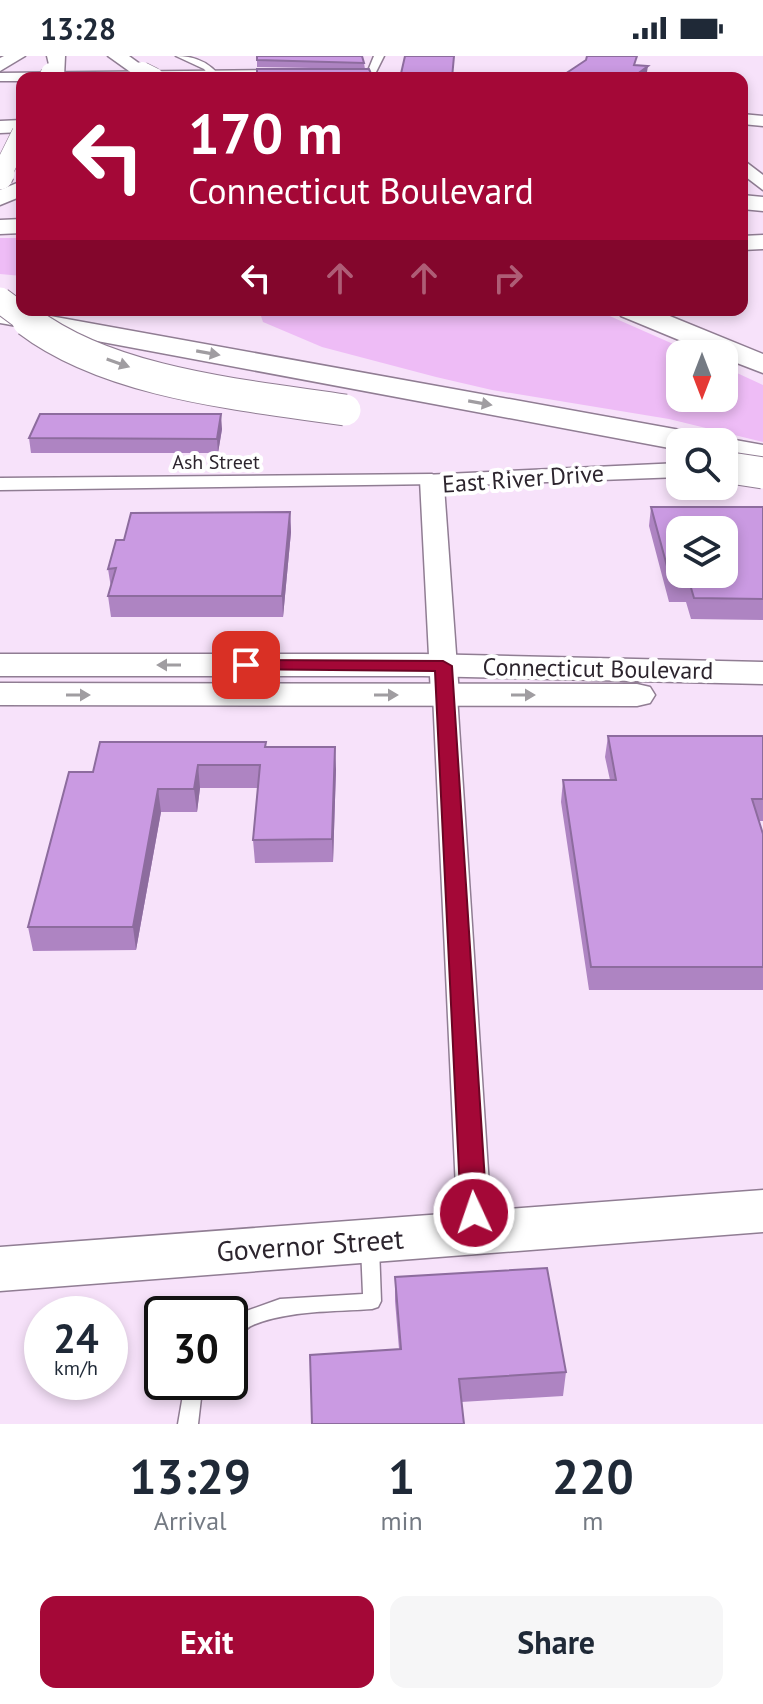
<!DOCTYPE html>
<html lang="en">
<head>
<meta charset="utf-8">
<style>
	:root { --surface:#fff; --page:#f6f6f7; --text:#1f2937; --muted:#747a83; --accent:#a40837 }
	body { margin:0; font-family:"PT Sans",sans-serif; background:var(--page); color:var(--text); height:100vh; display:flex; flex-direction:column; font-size:30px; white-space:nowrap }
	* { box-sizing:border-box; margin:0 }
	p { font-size:26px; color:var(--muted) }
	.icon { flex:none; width:44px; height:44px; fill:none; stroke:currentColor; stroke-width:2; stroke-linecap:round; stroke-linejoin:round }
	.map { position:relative; height:1368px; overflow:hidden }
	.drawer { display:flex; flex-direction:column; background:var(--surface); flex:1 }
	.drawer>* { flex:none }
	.banner { position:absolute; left:16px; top:16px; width:732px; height:244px; border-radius:16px; box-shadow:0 4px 12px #0003; background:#a40837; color:#fff; overflow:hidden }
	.needle { width:52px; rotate:180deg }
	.buttons { position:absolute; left:666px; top:284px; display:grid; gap:16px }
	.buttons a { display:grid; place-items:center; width:72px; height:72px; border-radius:16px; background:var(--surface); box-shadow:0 4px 12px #0003; font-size:40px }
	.speed { position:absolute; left:24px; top:1240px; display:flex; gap:16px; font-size:40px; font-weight:700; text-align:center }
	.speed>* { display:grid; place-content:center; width:104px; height:104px; border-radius:50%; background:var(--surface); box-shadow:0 4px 12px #0003; line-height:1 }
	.speed small { font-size:20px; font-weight:400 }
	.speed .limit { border:4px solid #111; border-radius:12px; background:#fff; color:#111 }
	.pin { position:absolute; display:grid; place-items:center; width:68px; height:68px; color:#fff; margin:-34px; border-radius:16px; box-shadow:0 4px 12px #0006 }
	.me { position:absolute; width:88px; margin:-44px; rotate:357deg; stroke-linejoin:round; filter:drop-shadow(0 0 6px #0008) }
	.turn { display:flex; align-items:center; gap:28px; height:168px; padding:0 40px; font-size:36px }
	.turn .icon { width:104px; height:104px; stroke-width:2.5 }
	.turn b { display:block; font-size:56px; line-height:68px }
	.lanes { display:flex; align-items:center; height:76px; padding:0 40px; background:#0003; justify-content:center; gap:40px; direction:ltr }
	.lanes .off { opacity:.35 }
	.eta { display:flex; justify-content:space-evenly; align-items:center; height:136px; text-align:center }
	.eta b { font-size:48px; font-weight:600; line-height:56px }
	.action { display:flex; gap:16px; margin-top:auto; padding:16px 40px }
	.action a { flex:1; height:92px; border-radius:16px; background:var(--accent); color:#fff; font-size:32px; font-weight:600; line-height:92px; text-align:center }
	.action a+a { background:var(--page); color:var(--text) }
	.status { display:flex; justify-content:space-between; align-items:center; height:56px; padding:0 40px; background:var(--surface); direction:ltr }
	.status svg { height:22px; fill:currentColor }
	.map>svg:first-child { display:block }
</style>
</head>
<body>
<div class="status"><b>13:28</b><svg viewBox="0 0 49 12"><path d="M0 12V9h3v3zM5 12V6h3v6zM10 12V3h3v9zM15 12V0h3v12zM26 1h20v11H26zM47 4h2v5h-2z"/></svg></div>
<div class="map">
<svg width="763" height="1368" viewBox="0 0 763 1368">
	<rect width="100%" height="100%" fill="#f7e2fa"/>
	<path fill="#eebcf6" d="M0,182h22v38l-22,-2z
		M259,254h337l100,44h-16v44h44v-31l39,18v57l-94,-23 -177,-29 -56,-13 -114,-30 -59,-25z"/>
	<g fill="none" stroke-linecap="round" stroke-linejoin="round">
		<g stroke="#907d93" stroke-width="3">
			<path id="service" d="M370,1183l6,3 3,5 2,54 -3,6 -6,2c-40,3 -82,1 -119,16 -11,4 -12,16 -23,20v-23l5,-7 45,-16 83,-5 -2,-47 3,-5z
				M190,1326h20l-9,16 -3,26h-20l5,-29z"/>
		</g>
		<g stroke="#907d93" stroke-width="3">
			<path id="minor" d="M176,0c17,0 31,5 42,18l-8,2 -6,-7z
				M374,0h10l-11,22h-8z
				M432,418l9,6 -2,4 -439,6v-12z
				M445,632l12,7 35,537 -5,11 -12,4 -12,-4 -5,-11 -25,-537z"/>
		</g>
		<g stroke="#907d93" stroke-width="3">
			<path id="tertiary" d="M680,407v14l-236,9 15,209 -4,6h-20l-4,-6 -11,-215 4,-5z"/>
		</g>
		<g stroke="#907d93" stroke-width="3">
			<path id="secondary" d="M288,14l92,4 7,4h-365v3h-22v-8z
				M742,58l21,2v10l-21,-2z
				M742,103l21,16v15l-21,-16z
				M763,1134v42l-763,59v-44z"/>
		</g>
		<g stroke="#907d93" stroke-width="3">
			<path id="primary" d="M0,598h423l340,8v22l-340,-8h-423z
				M0,627l637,1 13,3 5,8 -5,8 -13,3 -637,-1z"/>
		</g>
		<g stroke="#907d93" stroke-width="3">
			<path id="motorway" d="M4,0h21l-25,15v-13z
				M47,0h18l-1,21h-12z
				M108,0h21l22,16 -3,4h-12z
				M22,64v12l-22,1v-12z
				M22,125v15l-22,9v-15z
				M742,139l21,2v14l-21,-2z
				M22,163v14l-22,1v-14z
				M763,179v14l-21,1v-14z
				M6,252l685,124 11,3 5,7h-27v8l-674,-126 -6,-1v-14z
				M617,254h38l108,44v19l-39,-15v-4h-11l-92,-38z
				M724,382l39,7v20l-39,-7v-16h-12z"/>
		</g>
		<use href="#service" fill="#fff" fill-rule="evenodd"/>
		<use href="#minor" fill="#fff" fill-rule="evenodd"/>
		<use href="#tertiary" fill="#fff" fill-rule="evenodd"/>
		<use href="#secondary" fill="#fff" fill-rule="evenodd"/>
		<use href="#primary" fill="#fff" fill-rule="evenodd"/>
		<use href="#motorway" fill="#fff" fill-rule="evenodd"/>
		<g stroke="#907d93" stroke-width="21" stroke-linecap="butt">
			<path id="motorway-bridge-far2" d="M142,16l12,6
				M49,22l2,-5
				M1,119l21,-42"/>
		</g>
		<g stroke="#907d93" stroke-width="27" stroke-linecap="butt">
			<path id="motorway-bridge-far1" d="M0,121l2,-4
				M0,244l31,23"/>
		</g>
		<g stroke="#907d93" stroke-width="33" stroke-linecap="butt">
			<path id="motorway-bridge" d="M28,265c83,63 217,74 317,89
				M724,411l39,6"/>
		</g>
		<use href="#motorway-bridge-far2" stroke="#fff" stroke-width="20"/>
		<use href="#motorway-bridge-far1" stroke="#fff" stroke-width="25"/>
		<use href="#motorway-bridge" stroke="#fff" stroke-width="31"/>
	</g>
	<path fill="#ae84c2" d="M257,0l107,7 1,6 -108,-2z
		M222,373l-4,24h-187l-2,-15z
		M651,451h112v113l-72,-1 -5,-17h-17l-20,-76z
		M290,456l1,20 -8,85h-172l-3,-21 3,-8 -3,-19 16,-29z
		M608,680h155v85h-4l4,13v156h-174l-28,-188 2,-22h47l-5,-23z
		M266,691l70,22 -3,93 -78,1 -2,-23 5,-52h-58l-3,24h-36l-25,138 -103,1 -5,-24 65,-155z
		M395,1221l171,95 -3,24 -102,6 -62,-53 -4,-48z"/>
	<path fill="#8d6c9e" d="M648,10l-2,12h-14z
		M221,358l1,15 -4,24 -1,-14z
		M290,456l1,20 -8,85 -1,-21z
		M335,691l1,22 -3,93 -1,-23z
		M198,709l2,23 -3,24 -3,-23z
		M158,733l3,23 -25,138 -3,-23z"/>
	<path fill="#ca9ae2" stroke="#8d6c9e" stroke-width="2" fill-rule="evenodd" d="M257,0h105l2,7 -107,-3z
		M405,0h49l-2,22h-52z
		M587,0h50l-3,9 14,1 -16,12h-73l27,-18z
		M257,13h112l4,9h-116z
		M40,358h181l-4,25 -188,-1z
		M651,451h112v92l-69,-1 -5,-17h-18zM680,474h44v44h-44z
		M290,456l-8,84h-174l8,-28 -8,1 8,-29h8l7,-27z
		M608,680h155v63h-11l11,35v133h-172l-28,-187h53z
		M100,686h166l-1,5h70l-3,92 -79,1 7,-75h-62l-4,24h-36l-25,138h-105l41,-155h24z
		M547,1212l19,104 -107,7 5,45h-152l-2,-69 91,-6 -6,-72z"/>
	<defs><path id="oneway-solid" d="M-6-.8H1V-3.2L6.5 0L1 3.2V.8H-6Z" transform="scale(2)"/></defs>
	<g fill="#a09da1">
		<use href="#oneway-solid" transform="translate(208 297) rotate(10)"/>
		<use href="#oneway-solid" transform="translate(118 307) rotate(19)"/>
		<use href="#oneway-solid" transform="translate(480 347) rotate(10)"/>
		<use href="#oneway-solid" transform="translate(169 609) rotate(180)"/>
		<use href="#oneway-solid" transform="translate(78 639)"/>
		<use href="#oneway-solid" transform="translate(386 639)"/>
		<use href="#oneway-solid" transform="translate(523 639)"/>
	</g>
	<path fill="#a40837" stroke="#6b0524" stroke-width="2" d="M246,604l197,1 9,5 35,547 -4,8 -9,3 -10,-3 -3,-8 -26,-542 -195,-2 -3,-4z"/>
	<g text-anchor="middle" stroke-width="8" stroke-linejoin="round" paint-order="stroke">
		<g font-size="20" fill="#2d252e" stroke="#fff">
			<text x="216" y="413">Ash Street</text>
		</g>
		<g font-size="24" fill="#2d252e" stroke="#fff">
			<text transform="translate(523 423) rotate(-4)" y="8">East River Drive</text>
			<text transform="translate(598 613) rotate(1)" y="8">Connecticut Boulevard</text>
		</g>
		<g font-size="28" fill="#2d252e" stroke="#fff">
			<text transform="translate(310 1189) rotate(-4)" y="10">Governor Street</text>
		</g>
	</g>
</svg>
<div class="buttons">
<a><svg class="needle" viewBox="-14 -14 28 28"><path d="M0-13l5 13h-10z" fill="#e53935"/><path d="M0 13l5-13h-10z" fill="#747a83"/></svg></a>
<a><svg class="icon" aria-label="search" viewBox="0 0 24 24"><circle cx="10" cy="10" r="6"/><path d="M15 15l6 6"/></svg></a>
<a><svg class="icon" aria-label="layers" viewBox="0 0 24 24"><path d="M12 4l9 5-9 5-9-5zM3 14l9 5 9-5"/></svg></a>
</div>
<div class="speed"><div>24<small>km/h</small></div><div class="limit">30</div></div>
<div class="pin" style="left:246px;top:609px;background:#d93025"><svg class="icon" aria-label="arrive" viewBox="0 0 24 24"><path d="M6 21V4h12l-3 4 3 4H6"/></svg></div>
<svg class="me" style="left:474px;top:1157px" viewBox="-20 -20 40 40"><circle r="17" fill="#a40837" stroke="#fff" stroke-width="3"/><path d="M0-11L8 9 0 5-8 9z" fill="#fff"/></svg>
<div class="banner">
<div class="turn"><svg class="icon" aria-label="left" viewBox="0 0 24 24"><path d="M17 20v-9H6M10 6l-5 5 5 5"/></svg><div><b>170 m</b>Connecticut Boulevard</div></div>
<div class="lanes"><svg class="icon" aria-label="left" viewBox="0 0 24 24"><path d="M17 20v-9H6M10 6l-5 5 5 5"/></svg><svg class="icon off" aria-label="ahead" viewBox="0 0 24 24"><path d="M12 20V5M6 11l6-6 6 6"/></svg><svg class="icon off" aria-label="ahead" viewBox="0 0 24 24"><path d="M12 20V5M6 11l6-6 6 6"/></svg><svg class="icon off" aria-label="right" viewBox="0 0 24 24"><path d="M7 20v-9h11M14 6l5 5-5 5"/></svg></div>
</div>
</div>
<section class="drawer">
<div class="eta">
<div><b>13:29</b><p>Arrival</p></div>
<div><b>1</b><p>min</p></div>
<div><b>220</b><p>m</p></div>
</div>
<div class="action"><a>Exit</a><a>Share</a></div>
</section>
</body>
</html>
